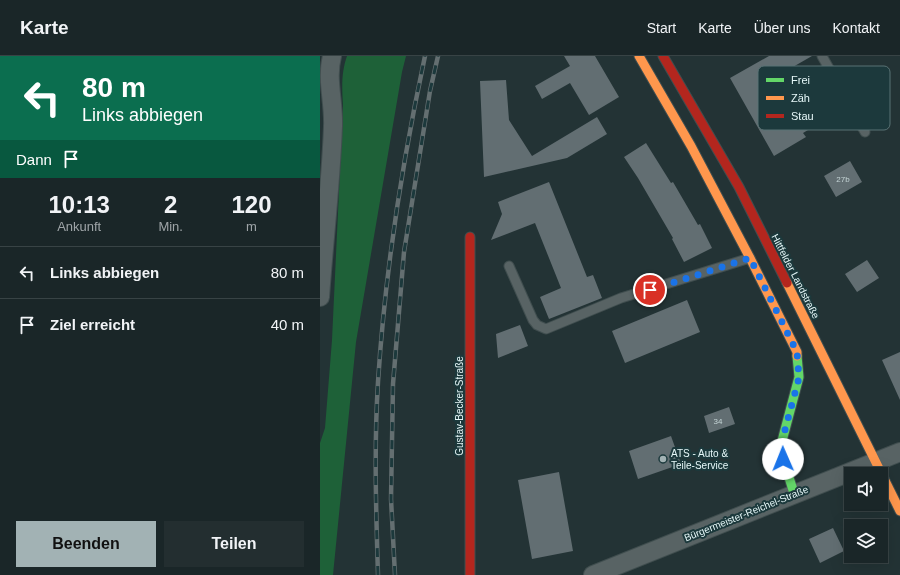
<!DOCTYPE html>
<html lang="de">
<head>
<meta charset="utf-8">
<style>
	:root { --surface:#1a2628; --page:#232e30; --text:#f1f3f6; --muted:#9fa5a8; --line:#384345; --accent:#a2b2b4 }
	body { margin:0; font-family:Helvetica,sans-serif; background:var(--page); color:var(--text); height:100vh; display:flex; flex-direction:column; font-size:15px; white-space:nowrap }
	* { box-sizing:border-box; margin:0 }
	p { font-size:13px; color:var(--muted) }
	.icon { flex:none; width:22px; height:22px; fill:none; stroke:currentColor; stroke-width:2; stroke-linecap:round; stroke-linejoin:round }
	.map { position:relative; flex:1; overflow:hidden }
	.panel { display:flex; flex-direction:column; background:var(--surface); width:320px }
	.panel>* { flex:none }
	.guide { background:#0b6e4f; color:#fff; overflow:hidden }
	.fabs { position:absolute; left:524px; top:411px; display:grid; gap:8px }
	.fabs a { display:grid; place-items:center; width:44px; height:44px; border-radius:0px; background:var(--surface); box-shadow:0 4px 16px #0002,0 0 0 1px var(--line); font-size:20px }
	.pin { position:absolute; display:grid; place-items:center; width:34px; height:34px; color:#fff; margin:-17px; border:2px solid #fff; border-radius:50%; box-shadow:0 1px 4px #0007 }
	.me { position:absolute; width:44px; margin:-22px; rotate:359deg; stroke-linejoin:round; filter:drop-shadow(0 0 3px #0008) }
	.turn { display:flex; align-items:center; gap:14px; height:84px; padding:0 16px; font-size:18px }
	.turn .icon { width:52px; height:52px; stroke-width:2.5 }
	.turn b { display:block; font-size:28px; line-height:34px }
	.then { display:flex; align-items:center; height:38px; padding:0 16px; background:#0003; gap:8px; font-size:15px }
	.eta { display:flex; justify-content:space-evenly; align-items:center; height:68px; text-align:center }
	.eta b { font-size:24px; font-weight:700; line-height:28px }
	.cta { display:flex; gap:8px; margin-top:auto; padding:8px 16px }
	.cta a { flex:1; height:46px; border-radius:0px; background:var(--accent); color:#111; font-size:16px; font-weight:700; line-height:46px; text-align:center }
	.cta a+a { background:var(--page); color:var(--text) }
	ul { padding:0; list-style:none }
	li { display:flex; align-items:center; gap:12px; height:52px; padding:0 16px; border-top:1px solid var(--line) }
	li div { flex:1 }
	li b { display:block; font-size:15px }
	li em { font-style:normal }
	header { display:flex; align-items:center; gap:24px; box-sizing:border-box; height:56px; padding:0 20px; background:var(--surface); border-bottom:1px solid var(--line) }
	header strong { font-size:19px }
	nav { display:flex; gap:22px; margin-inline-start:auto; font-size:14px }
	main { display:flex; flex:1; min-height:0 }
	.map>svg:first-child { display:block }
</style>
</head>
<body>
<header>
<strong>Karte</strong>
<nav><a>Start</a><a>Karte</a><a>Über uns</a><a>Kontakt</a></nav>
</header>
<main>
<section class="panel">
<div class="guide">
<div class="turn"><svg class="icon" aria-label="left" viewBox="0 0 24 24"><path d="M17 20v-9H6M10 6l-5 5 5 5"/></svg><div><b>80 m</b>Links abbiegen</div></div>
<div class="then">Dann<svg class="icon" aria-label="arrive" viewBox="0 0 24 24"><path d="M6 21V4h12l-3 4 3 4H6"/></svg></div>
</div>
<div class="eta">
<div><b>10:13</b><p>Ankunft</p></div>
<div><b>2</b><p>Min.</p></div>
<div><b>120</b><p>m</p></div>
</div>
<ul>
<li><svg class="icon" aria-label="left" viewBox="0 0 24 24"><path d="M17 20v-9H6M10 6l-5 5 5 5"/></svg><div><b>Links abbiegen</b></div><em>80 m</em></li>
<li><svg class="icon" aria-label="arrive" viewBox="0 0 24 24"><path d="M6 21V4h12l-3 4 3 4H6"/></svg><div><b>Ziel erreicht</b></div><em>40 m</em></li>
</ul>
<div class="cta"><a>Beenden</a><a>Teilen</a></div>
</section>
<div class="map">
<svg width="580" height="519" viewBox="0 0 580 519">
	<rect width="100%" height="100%" fill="#233335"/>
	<path fill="#1e6138" d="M27,0h59l-4,16 -46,270 -23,233h-13v-132l5,-15 7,-88 11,-234c-1,-18 -2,-33 4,-50z"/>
	<path fill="#626e72" d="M244,0h31l24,41 -30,18 -19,-32 -28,16 -7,-13 35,-20z
		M449,0h43l-40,23 18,30 5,-3 13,24 -5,3 3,4 -32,19 -44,-78z
		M186,24l3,40 23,36 65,-39 10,17 -40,24 -83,19 -4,-96z
		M326,87l25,40 2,-1 25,43 2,-1 12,24 -28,14 -12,-23 1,-1 -35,-60 -14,-21z
		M530,105l12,21 -26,15 -12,-21z
		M229,126l38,95 6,-2 9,23 -53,21 -9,-22 21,-9 -26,-65 -44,17 11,-26 -4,-12z
		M547,204l12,18 -22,14 -12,-18z
		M367,244l13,32 -75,31 -13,-32z
		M200,269l8,21 -30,12 -2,-24z
		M580,296v48l-18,-40z
		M409,351l6,17 -26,9 -5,-17z
		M351,380l10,28 -43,15 -9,-28z
		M239,416l14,79 -41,8 -14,-79z
		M513,472l11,23 -24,12 -11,-24z"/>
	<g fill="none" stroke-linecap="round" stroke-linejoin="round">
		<g stroke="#404e4f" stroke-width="11">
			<path id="lane" d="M502,0l43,76
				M189,210l24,54 4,5 9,4 75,-31 129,-40"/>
		</g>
		<g stroke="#404e4f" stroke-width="20">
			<path id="street" d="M0,241c4,-57 11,-114 13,-171 1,-24 -7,-47 -1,-70
				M273,519l307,-123"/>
		</g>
		<g stroke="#404e4f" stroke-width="11">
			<path id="fast" d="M474,437l-11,-34 -1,-18 17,-64 -2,-21"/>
		</g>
		<g stroke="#404e4f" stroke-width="11">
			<path id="slow" d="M319,0l52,90 59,112 47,94v4
				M467,227l113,228"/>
		</g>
		<g stroke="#404e4f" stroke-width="11">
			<path id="jam" d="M343,0l76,131 48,96
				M150,181v338"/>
		</g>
		<use href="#lane" stroke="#586364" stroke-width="9"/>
		<use href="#street" stroke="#586364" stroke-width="18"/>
		<use href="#fast" stroke="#63d668" stroke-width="9"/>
		<use href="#slow" stroke="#ff974d" stroke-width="9"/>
		<use href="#jam" stroke="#b3261e" stroke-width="9"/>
		<g stroke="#646f71" stroke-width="4.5">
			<path id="rail" d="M58,519c-2,-64 -4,-129 0,-193 7,-110 24,-219 47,-326
				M75,519l-4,-76 2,-115 11,-132 26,-161 8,-35"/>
		</g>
		<use href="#rail" stroke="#1c393c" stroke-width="3" stroke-dasharray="9" stroke-linecap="butt"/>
	</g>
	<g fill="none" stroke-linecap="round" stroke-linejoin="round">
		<path stroke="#1a73e8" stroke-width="7" stroke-dasharray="0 12.6" d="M330,234l100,-32 47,94 2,26 -17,63 1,18"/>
	</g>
	<circle fill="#a2b2b4" stroke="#1c393c" stroke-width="1.5" cx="343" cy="403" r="4"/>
	<g text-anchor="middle" stroke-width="4" stroke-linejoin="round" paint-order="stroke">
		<g font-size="8" fill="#c5d5d6">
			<text x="523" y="126">27b</text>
			<text x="398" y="368">34</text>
		</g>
		<g font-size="10" fill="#e6f7f8" stroke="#1c393c">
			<text transform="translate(476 220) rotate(63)" y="4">Hittfelder Landstraße</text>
			<text transform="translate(139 350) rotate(-90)" y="4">Gustav-Becker-Straße</text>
			<text transform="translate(426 457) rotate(-22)" y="4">Bürgermeister-Reichel-Straße</text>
		</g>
		<g font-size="10" fill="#e6f7f8" stroke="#1c393c" text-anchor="start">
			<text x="351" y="401">ATS - Auto &amp;<tspan x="351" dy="12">Teile-Service</tspan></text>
		</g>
	</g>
	<rect x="438" y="10" width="132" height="64" rx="6" fill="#1c393c" stroke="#597274" stroke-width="1"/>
	<rect x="446" y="22" width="18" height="4" fill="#63d668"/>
	<rect x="446" y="40" width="18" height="4" fill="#ff974d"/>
	<rect x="446" y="58" width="18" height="4" fill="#b3261e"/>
	<g font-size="11" fill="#e6f7f8">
		<text x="471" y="28">Frei</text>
		<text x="471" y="46">Zäh</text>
		<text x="471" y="64">Stau</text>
	</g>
</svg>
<div class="fabs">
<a><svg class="icon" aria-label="sound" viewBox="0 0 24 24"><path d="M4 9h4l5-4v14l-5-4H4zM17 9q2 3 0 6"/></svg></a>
<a><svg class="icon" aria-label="layers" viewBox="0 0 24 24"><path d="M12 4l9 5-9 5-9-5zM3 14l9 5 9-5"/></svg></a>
</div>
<div class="pin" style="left:330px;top:234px;background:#d93025"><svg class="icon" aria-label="arrive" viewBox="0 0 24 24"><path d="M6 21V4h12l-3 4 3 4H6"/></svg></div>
<svg class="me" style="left:463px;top:403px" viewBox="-20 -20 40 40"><circle r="19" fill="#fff"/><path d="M0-13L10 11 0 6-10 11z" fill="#1a73e8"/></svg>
</div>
</main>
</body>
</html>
